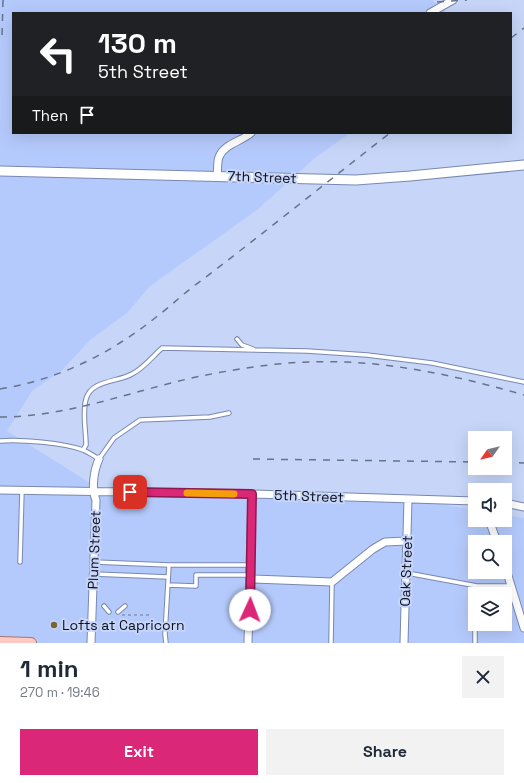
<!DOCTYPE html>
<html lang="en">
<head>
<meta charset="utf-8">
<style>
	:root { --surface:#fff; --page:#f2f2f3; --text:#1f2937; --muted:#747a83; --accent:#db2777 }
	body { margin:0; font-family:"Space Grotesk",sans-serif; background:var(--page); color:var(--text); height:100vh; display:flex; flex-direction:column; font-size:15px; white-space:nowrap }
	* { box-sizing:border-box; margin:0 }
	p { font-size:13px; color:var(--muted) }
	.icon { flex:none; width:22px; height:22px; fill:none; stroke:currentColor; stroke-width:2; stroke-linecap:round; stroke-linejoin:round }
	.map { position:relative; height:643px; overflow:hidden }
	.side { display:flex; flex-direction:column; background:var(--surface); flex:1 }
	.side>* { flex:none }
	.guide { position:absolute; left:12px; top:12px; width:500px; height:122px; border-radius:0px; box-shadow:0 4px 16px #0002; background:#202124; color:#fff; overflow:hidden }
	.needle { width:26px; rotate:236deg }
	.controls { position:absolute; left:468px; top:431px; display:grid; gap:8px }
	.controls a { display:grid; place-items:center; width:44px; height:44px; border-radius:0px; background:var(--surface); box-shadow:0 4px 16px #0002; font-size:20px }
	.pin { position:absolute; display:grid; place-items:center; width:34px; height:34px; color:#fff; margin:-17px; border-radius:8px; box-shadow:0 2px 6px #0006 }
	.me { position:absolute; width:44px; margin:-22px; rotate:2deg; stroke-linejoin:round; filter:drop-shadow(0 0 3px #0008) }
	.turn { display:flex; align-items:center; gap:14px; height:84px; padding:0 20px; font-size:18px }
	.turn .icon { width:52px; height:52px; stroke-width:2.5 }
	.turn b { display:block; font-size:28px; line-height:34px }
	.then { display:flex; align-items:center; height:38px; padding:0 20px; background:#0003; gap:8px; font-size:15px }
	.round { display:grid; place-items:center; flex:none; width:42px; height:42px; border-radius:0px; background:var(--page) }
	.summary { display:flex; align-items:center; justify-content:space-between; height:68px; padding:0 20px }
	h1 { font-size:24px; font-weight:600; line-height:30px }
	.cta { display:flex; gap:8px; margin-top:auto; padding:8px 20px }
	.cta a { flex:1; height:46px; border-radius:0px; background:var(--accent); color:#fff; font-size:16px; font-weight:600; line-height:46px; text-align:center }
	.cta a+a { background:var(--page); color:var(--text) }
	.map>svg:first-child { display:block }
</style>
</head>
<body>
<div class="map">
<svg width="524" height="643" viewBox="0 0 524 643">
	<rect width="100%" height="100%" fill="#c6d5f8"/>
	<path fill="#b5cafc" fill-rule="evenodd" d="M0,0h432l15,13h-434v120h337l-34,24 -59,53 -107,76 -23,27 -36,26 -30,32 -29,20 -25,40 96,60 88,2 193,1 91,16v10h30v-5l19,3v125h-524zM475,542h30v30h-30zM475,594h30v30h-30z"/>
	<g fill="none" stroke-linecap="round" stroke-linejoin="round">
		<g stroke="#7888b0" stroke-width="5.5">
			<path id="lane" d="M237,339l5,6 11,4
				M0,441c20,-2 64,2 83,9 5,2 11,6 16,9l15,-21 26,-18 70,-3 19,-4
				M83,450l3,-5c0,-15 -4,-31 0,-46 5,-19 32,-17 46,-25 12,-6 21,-18 30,-26l145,3 60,4 65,8 92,19
				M20,562l2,-72
				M94,562l75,3h82
				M407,573l70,13h33
				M94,574l74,3
				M168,585l28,1v-11h54
				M104,606l5,6
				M118,612l7,-6
				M166,643l-1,-9 4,-69
				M331,643l1,-61
				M475,643v-57"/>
		</g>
		<g stroke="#7888b0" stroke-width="9">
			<path id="street" d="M430,13l23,-13
				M217,176c1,-6 0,-14 2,-19 5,-13 23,-16 32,-24
				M0,490l252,4 223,7
				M505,503l19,4
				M489,520l8,22
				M505,566l19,62
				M251,579l81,3 41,-33 12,-7 22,-1
				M91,643l5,-143c-5,-11 -2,-30 3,-41
				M248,643l4,-149
				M404,643l4,-144"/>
		</g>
		<g stroke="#7888b0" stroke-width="11">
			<path id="secondary" d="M0,171l356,9 54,-4 114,-11"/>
		</g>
		<g stroke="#a8726f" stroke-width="12">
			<path id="primary" d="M0,642l31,1"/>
		</g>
		<path stroke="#6f7993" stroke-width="1" stroke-dasharray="3 3" stroke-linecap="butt" d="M122,615h29"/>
		<use href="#lane" stroke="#fff" stroke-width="3.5"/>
		<use href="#street" stroke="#fff" stroke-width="7"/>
		<use href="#secondary" stroke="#fff" stroke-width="9"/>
		<use href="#primary" stroke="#fdcac2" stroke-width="10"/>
		<path stroke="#68728b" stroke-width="1.5" stroke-dasharray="7 7" stroke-linecap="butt" d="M437,2l30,-2
			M2,35l1,-35
			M12,36h1
			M511,38l13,-10
			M0,389c57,-9 110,-35 155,-71 16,-12 30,-26 47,-38 63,-48 125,-98 188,-147
			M0,417c69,0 134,-27 201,-41 36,-7 72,-13 108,-14 72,-3 146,13 215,33
			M253,459l222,3
			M505,462l19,1"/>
	</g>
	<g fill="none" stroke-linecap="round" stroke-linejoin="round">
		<g stroke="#8e194d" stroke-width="10">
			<path id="route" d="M130,492l122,2 -2,116"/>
		</g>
		<use href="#route" stroke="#db2777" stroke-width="7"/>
		<path stroke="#f59e0b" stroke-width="7" d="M187,493l47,1"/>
	</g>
	<circle fill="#7a6635" stroke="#c6d5f8" stroke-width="1.5" cx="54" cy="625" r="4"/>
	<g text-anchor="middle" stroke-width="4" stroke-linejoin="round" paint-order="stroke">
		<g font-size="14" fill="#0b101f" stroke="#c6d5f8">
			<text transform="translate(262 177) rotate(2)" y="5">7th Street</text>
			<text transform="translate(309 496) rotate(2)" y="5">5th Street</text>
			<text transform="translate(94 550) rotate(-88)" y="5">Plum Street</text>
			<text transform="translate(406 571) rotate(-88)" y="5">Oak Street</text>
		</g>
		<g font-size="14" fill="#0b101f" stroke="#c6d5f8" text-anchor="start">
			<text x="62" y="630">Lofts at Capricorn</text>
		</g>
	</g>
</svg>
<div class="controls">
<a><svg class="needle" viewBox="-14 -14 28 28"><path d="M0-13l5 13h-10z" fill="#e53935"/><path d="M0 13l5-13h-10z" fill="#747a83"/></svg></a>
<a><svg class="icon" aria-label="sound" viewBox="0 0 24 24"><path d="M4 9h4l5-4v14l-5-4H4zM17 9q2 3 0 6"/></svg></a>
<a><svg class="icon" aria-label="search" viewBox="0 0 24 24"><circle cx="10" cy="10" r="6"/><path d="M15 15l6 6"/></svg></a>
<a><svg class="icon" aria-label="layers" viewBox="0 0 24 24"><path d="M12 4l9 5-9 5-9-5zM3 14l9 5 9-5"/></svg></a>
</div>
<div class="pin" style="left:130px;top:492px;background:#d93025"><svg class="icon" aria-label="arrive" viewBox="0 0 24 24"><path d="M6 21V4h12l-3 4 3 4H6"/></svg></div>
<svg class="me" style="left:250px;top:610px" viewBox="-20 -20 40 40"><circle r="19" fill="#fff"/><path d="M0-13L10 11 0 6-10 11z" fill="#db2777"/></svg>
<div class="guide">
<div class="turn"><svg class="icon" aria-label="left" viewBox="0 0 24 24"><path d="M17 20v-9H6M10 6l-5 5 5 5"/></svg><div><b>130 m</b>5th Street</div></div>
<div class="then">Then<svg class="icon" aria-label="arrive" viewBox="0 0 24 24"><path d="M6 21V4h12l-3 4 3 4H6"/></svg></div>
</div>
</div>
<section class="side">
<div class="summary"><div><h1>1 min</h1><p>270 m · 19:46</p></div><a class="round"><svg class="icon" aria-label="close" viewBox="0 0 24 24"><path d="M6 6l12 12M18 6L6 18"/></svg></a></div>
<div class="cta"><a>Exit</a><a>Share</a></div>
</section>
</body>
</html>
